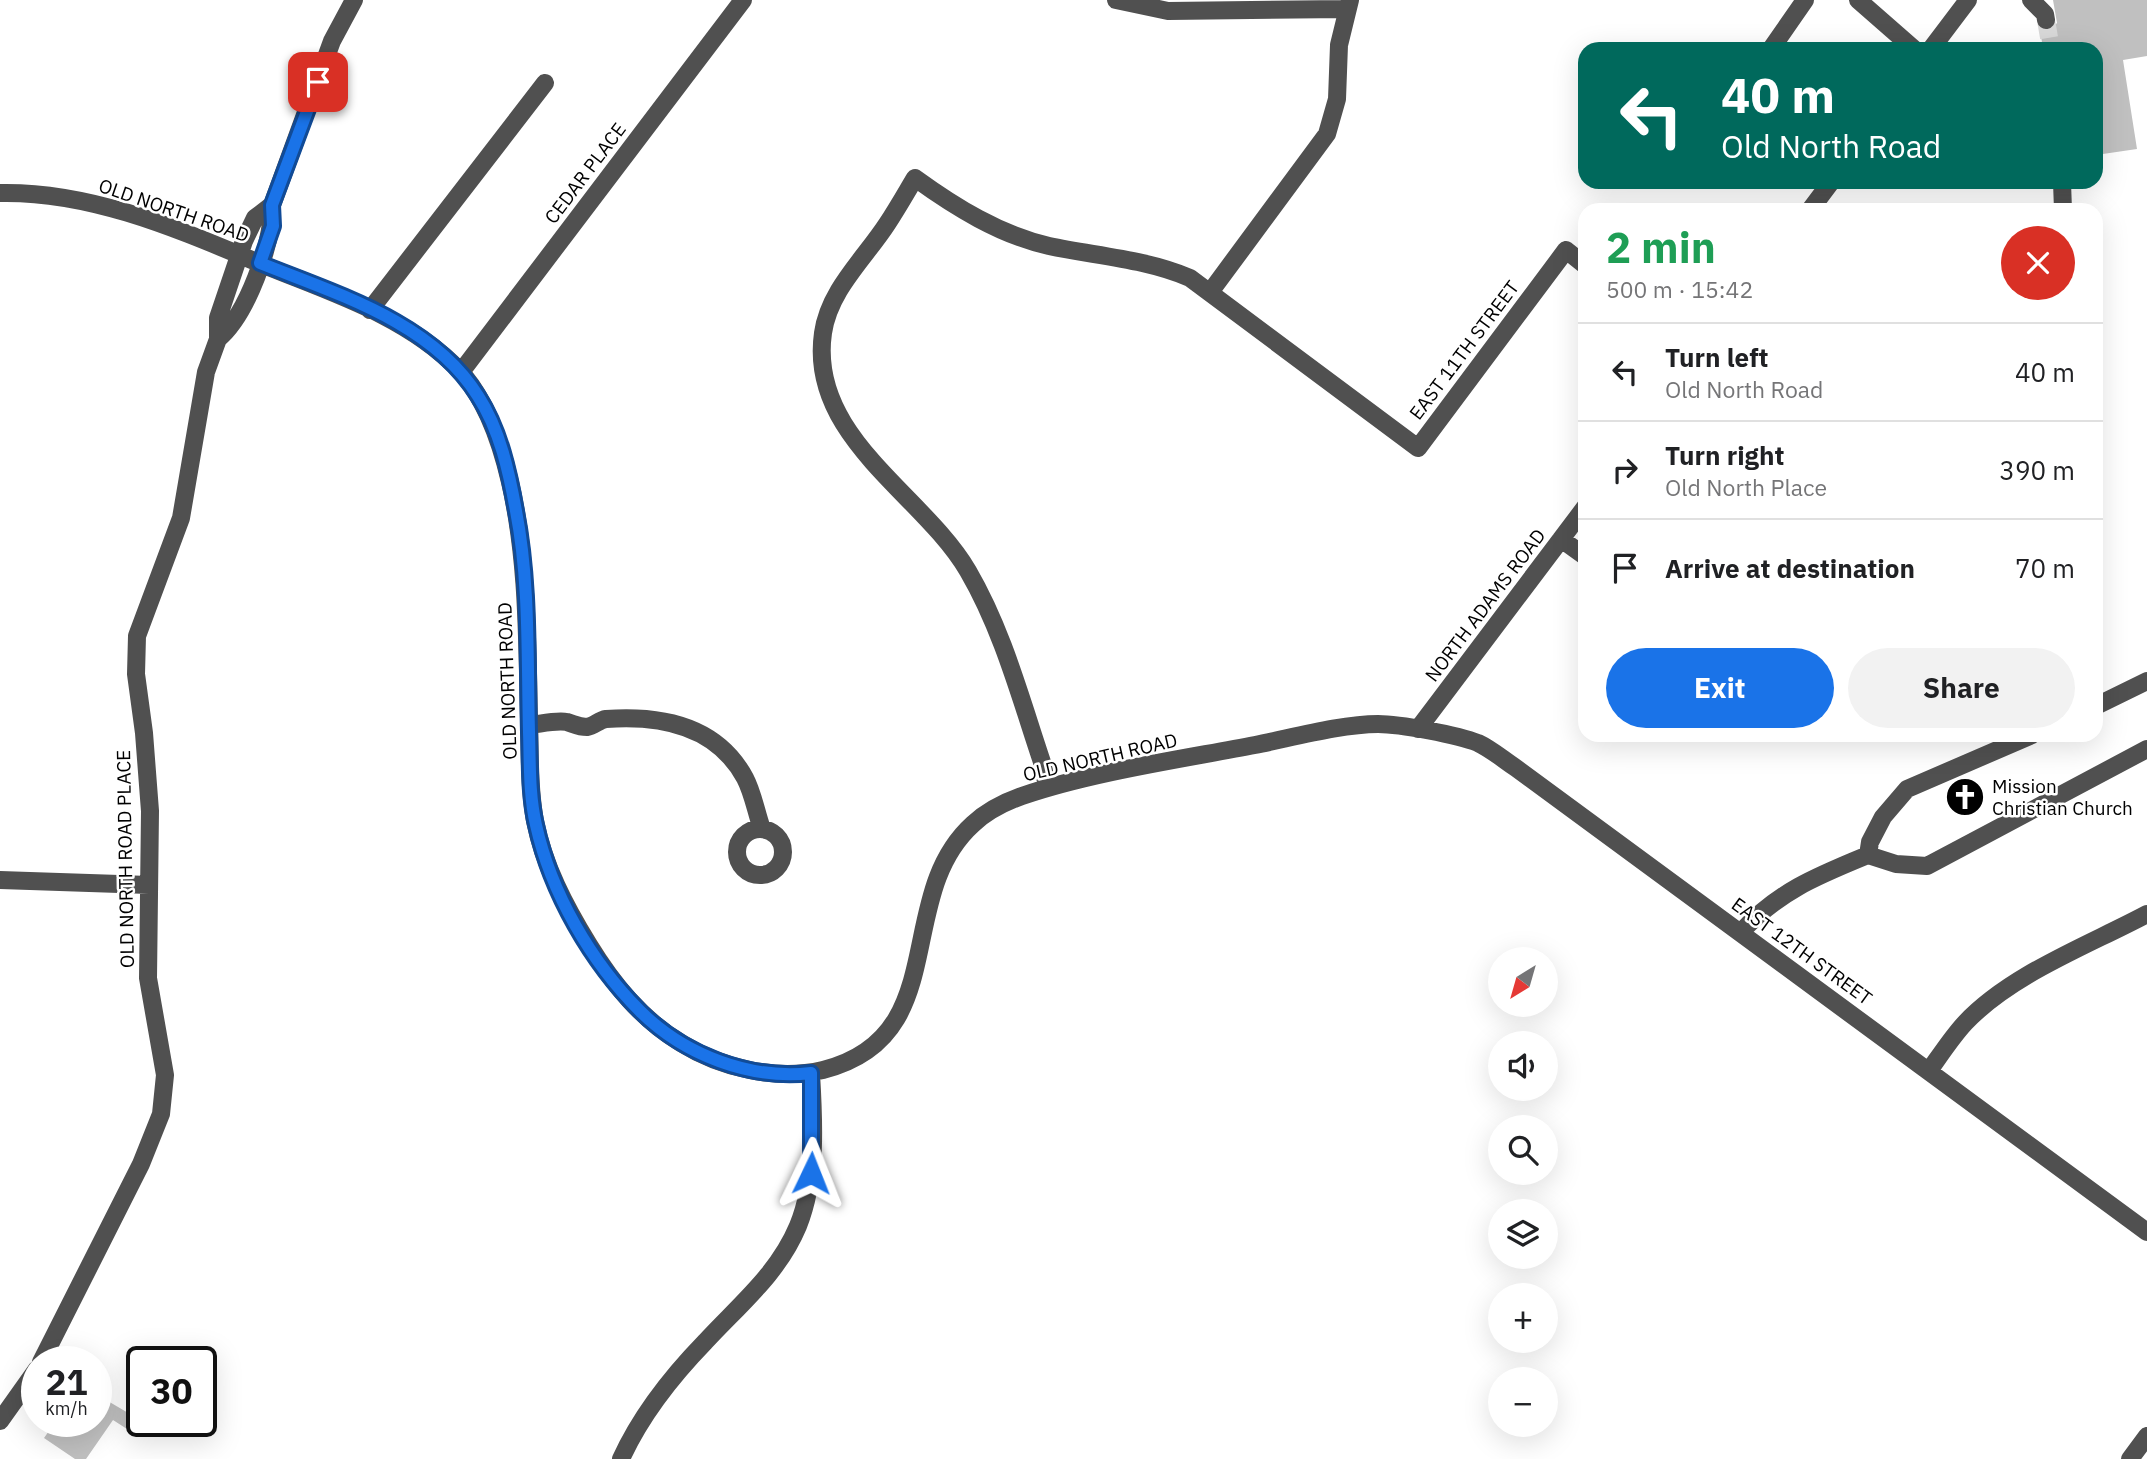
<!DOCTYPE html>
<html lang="en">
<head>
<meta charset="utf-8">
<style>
	:root { --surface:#fff; --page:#f2f2f2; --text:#202124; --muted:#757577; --line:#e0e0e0; --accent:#1a73e8 }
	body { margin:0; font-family:"IBM Plex Sans",sans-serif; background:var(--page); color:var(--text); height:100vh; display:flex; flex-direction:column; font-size:26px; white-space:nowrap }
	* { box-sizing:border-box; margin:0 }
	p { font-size:23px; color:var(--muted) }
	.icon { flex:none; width:38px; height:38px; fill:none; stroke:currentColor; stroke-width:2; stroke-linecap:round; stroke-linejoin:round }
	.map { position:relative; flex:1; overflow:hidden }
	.drawer { position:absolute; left:1578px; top:203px; width:525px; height:539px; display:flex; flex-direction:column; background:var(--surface); border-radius:21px; box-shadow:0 7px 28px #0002 }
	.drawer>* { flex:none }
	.hud { position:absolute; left:1578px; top:42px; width:525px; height:147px; border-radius:21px; box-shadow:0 7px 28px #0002; background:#00695c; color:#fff; overflow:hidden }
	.needle { width:46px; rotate:217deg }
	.fabs { position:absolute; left:1488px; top:947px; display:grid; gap:14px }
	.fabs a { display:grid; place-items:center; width:70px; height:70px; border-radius:50%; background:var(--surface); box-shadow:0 7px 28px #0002; font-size:35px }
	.speed { position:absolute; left:21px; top:1346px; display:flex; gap:14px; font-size:35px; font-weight:700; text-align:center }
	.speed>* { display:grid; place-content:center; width:91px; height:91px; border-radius:50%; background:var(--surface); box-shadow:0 7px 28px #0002; line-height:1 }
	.speed small { font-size:18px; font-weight:400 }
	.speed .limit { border:4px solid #111; border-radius:10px; background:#fff; color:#111 }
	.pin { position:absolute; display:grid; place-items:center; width:60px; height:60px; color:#fff; margin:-30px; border-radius:14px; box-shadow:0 4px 10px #0006 }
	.me { position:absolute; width:77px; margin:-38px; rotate:2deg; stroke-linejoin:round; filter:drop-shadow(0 0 5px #0008) }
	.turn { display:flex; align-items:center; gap:24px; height:147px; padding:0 28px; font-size:32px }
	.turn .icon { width:91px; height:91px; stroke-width:2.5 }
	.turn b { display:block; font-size:49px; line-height:60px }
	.round { display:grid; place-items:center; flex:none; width:74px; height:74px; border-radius:37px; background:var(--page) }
	.overview { display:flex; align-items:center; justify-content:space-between; height:119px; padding:0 28px }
	h1 { font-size:42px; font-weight:700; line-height:52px; color:#1e9e55 }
	.button { display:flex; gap:14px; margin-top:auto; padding:14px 28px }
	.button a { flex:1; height:80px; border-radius:42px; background:var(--accent); color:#fff; font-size:28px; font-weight:700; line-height:80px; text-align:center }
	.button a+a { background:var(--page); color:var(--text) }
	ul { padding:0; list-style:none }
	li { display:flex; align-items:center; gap:21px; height:98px; padding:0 28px; border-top:2px solid var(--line) }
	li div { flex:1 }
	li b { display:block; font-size:26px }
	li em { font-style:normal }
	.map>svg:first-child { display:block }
</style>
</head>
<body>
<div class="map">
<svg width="2147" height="1459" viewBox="0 0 2147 1459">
	<rect width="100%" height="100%" fill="#fff"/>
	<path fill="#c0c0c0" d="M2053,0h94v56l-24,4 14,89 -41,6v-106h-53l-3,-20 9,2 8,-8z
		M96,1394l39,23 -8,12 -14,-9 -27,39h-11l-31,-21 12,-17h40z"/>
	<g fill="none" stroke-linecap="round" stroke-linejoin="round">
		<path stroke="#d9d9d9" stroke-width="18" stroke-dasharray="18 9" stroke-linecap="butt" d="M2046,20l5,29"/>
		<path stroke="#505050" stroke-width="18" d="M1116,0l52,11 178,-2
			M1858,0l56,49
			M2031,0l14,14 1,6
			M1771,49l34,-49
			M1931,49l37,-49
			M2062,182l1,28
			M0,193c95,-2 184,39 271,75 65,26 138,50 188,102 28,30 42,73 51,112 18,78 17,158 19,237 1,34 0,69 6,102 9,45 30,85 54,124 24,39 52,74 92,98 40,25 95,38 142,27 131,-33 69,-173 150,-246 14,-13 32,-22 49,-28 70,-24 160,-37 233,-51 36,-7 87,-21 123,-21 22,0 80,11 100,19 13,6 26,17 38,25l631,464
			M1810,210l21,-28
			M1211,291l116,-157 10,-35 2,-54 11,-45
			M370,310l175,-227
			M218,339c29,-24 55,-96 54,-134l60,-164 22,-41
			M461,372l282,-372
			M1561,539l25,18
			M2096,706l51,-25
			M529,725c11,-1 27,-5 38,-3 7,2 11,5 20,5 7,-1 12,-7 19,-8 55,-4 111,7 139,59 8,15 11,34 17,51
			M1418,729l168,-223
			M1047,788l-4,-23c-22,-65 -40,-134 -75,-194 -45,-77 -160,-134 -145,-238 6,-43 42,-75 64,-109 10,-15 19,-31 28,-46 40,29 85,57 134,68 47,10 97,13 141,32l228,170 148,-198 20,16
			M737 852a23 23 0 1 1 46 0a23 23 0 1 1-46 0Z
			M1868,855l2,-13 13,-25 24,-28 125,-54
			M0,880l149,5
			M1741,932c38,-41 76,-56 127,-77l28,9 31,2 220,-117
			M1929,1071c12,-17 23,-34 36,-48 46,-49 124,-78 182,-109
			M41,1362l100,-198 20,-50 4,-39 -17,-97 2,-167 -6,-78 -8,-59 1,-38 44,-118 25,-146 12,-33v-21l26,-77 11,-23 17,-13
			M0,1421l37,-52
			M621,1459c20,-44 50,-82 84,-117 34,-37 73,-68 93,-116 19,-47 16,-103 13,-153
			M2130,1459l17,-23"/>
	</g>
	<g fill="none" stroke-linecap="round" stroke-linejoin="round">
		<g stroke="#114b97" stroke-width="18">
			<path id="route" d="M318,82l-46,123 1,21 -13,37c77,31 172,59 218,133 22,34 31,76 38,115 14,72 11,147 13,221 1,31 0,63 7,93 15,68 55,137 104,186 44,44 110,69 171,62v100"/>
		</g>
		<use href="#route" stroke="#1a73e8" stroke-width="12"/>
	</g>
	<defs>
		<g id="church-disc" transform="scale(2.0125)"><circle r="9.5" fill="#000" stroke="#fff"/><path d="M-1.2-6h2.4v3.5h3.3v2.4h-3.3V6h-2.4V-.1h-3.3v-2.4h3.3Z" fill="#fff"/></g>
	</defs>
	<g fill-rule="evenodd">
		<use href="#church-disc" x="1965" y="797"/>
	</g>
	<g text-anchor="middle" stroke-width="5" stroke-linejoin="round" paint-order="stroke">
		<g font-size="19" fill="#000" stroke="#fff">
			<text transform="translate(585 173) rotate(-53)" y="7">CEDAR PLACE</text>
			<text transform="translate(174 210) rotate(19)" y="7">OLD NORTH ROAD</text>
			<text transform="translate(1464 350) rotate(-53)" y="7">EAST 11TH STREET</text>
			<text transform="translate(1485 605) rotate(-53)" y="7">NORTH ADAMS ROAD</text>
			<text transform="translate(507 681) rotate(-92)" y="7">OLD NORTH ROAD</text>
			<text transform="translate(1100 757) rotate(-13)" y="7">OLD NORTH ROAD</text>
			<text transform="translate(125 859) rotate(-91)" y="7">OLD NORTH ROAD PLACE</text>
			<text transform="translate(1802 951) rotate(36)" y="7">EAST 12TH STREET</text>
		</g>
		<g font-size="19" fill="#000" stroke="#fff" text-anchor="start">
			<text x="1992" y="793">Mission<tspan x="1992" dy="22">Christian Church</tspan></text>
		</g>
	</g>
</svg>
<div class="fabs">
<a><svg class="needle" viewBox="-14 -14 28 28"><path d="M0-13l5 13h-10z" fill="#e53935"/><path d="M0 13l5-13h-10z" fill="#757577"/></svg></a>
<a><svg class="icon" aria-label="sound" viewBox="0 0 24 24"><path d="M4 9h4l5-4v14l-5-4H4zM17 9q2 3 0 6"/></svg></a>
<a><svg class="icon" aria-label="search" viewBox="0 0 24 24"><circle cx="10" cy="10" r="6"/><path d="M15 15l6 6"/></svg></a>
<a><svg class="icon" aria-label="layers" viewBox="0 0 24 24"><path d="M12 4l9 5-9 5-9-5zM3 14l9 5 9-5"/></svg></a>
<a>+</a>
<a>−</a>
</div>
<div class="speed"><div>21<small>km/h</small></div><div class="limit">30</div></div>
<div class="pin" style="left:318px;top:82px;background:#d93025"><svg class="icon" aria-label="arrive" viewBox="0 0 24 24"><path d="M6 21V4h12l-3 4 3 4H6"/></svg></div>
<svg class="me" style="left:811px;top:1173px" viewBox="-20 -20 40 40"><path d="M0-17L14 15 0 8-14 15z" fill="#1a73e8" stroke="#fff" stroke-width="4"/></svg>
<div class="hud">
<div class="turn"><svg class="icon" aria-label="left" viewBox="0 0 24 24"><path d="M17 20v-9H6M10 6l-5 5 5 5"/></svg><div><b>40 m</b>Old North Road</div></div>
</div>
<section class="drawer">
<div class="overview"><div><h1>2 min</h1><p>500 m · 15:42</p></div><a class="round" style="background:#d93025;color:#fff"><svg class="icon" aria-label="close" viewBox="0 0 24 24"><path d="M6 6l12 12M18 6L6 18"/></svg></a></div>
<ul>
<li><svg class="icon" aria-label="left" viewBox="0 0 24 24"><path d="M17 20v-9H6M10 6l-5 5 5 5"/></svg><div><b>Turn left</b><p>Old North Road</p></div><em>40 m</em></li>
<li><svg class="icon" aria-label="right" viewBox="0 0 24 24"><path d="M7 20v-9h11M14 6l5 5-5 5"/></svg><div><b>Turn right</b><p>Old North Place</p></div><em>390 m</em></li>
<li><svg class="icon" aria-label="arrive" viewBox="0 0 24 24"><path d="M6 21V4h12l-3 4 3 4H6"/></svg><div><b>Arrive at destination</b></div><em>70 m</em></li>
</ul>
<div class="button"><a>Exit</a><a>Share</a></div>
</section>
</div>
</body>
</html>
